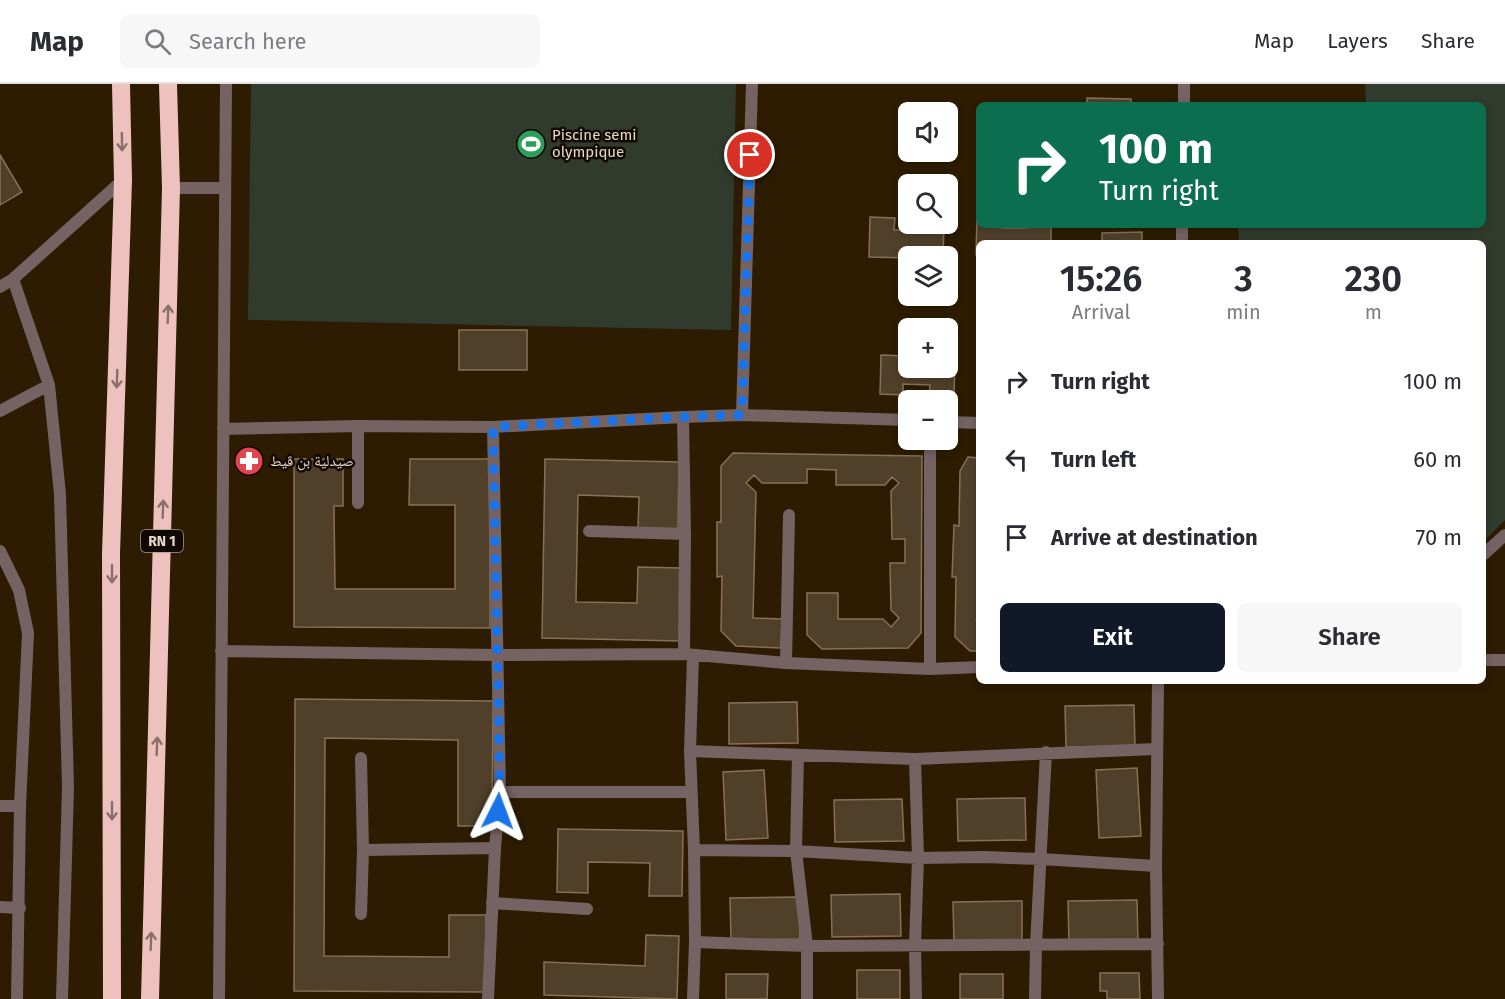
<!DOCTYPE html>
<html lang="en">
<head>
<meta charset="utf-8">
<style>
	:root { --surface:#fff; --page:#f7f7f7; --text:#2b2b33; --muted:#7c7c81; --line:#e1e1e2; --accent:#111827 }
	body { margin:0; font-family:"Fira Sans","Noto Naskh Arabic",sans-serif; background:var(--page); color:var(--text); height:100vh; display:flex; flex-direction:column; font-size:22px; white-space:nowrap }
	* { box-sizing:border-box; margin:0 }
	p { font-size:20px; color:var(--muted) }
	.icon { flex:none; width:33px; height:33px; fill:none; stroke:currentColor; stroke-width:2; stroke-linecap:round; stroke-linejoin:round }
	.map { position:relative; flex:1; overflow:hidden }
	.drawer { position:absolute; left:976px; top:156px; width:510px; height:444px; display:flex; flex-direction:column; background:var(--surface); border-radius:9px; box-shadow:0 3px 9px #0003 }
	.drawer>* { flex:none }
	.top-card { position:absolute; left:976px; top:18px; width:510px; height:126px; border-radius:9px; box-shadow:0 3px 9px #0003; background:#0b6e4f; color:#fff; overflow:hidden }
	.tools { position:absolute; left:898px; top:18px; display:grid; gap:12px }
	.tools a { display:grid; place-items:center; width:60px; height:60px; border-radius:9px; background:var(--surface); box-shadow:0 3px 9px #0003; font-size:30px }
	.pin { position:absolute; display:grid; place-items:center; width:51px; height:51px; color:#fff; margin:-26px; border:3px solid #fff; border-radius:50%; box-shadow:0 2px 6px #0007 }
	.me { position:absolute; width:66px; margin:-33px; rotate:3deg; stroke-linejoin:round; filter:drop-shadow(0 0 4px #0008) }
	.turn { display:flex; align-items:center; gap:21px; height:126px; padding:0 24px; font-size:27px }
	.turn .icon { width:78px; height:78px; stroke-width:2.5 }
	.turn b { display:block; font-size:42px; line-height:51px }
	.eta { display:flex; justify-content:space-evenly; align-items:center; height:102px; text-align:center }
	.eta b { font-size:36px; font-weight:600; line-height:42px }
	.cta { display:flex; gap:12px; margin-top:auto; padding:12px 24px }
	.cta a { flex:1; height:69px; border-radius:9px; background:var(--accent); color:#fff; font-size:24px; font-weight:600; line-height:69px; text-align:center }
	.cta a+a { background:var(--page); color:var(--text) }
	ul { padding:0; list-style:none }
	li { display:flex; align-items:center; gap:18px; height:78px; padding:0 24px }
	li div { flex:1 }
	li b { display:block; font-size:22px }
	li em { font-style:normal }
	header { display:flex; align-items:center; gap:36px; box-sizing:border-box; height:84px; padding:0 30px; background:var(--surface); border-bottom:2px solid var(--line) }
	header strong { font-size:28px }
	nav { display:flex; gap:33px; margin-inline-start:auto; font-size:21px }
	.search { width:420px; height:54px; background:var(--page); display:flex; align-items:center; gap:15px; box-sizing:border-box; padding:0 21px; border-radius:9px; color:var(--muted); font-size:22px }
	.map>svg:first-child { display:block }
</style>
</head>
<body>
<header>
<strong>Map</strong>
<div class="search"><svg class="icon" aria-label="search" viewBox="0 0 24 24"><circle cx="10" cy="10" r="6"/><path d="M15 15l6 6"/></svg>Search here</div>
<nav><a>Map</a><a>Layers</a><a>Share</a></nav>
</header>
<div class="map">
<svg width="1505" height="915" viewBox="0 0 1505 915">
	<rect width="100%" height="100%" fill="#2d1c01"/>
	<path fill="#313b2d" d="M251,0h485l-5,246 -483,-10z
		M1365,0h140v436l-21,21v-298h-245l-1,-18h246v-120h-118z"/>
	<path fill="#50402a" stroke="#867154" stroke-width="1.5" d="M1087,14l44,1v6h-44z
		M0,71l22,37 -22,13z
		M977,131h3v10h22v3h26v-3h23v18h-71v12h-4z
		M870,133l25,1 -1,12h27v-6h23l-1,32h-34v2l-40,-1z
		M1142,148v11h-40v-10z
		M459,246h68v40h-68z
		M881,271l28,1v12h39v-11h7l-1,40 -25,-1 1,-11 -27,-1v11l-23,-1z
		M733,369l189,3 -1,177 -13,15 -86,1 -15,-14v-42h31v26h45l8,8 8,-9 -8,-8 -1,-47h15v-24h-13l-1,-48 8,-8 -7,-6 -7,8h-49v-15l-29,-1v14h-45l-8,-8 -8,8 10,9 -3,126 29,1 -1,29 -45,-2 -15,-15 1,-55 -5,1v-55h4v-56z
		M968,373l12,1v159l-4,3 4,3v28h-10l-15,-14 1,-60h-4l2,-52 5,1 1,-55z
		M294,375h49v47h-9l1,83h120v-84h-46l1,-46h80v169l-196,-1z
		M545,375l134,3 -1,67 -40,-1 1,-31 -61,-2 -2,107 61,1 1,-36 43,1 -1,73 -138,-3z
		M295,615l198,2 -1,125h-34v-86l-133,-2 -1,218 125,1v-42h37l-1,77 -191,-1z
		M797,618l1,41 -69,1v-41z
		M1134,621l1,41 -69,1 -1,-41z
		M1137,684l4,68 -42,2 -3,-68z
		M764,686l4,68 -42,2 -3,-68z
		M1025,714l1,42 -68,1 -1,-42z
		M902,715l2,42 -69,1 -1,-42z
		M558,745l125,2 -1,65h-33l1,-33 -62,-1v31l-31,-1z
		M900,810l1,42 -69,1 -1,-42z
		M799,813l1,42 -69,1 -1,-42z
		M1137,816l1,42 -69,1 -1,-42z
		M1022,817v42l-68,1 -1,-42z
		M646,851l33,1 -2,63 -133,-4v-33l101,4z
		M857,886h43v29h-43z
		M1100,889h39l1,26h-33v-8h-7z
		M726,890h42l-1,25h-41z
		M960,890h43v25h-43z"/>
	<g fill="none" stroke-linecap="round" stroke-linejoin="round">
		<path stroke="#746362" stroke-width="12" d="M171,104h53"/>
		<path stroke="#746362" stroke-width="12" d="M1184,21v-21
			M1182,159v-18
			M0,203l13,-8 110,-99
			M49,301l11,109 8,293 -6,212
			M0,327l49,-26 -36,-106
			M742,331l167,5
			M683,333l2,117 -1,120
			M948,338l32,1
			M223,345l135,-3 135,1 190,-10 59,-2 10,-331
			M930,356v229
			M358,419v-77
			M589,447l96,3
			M0,467l19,39 9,43 -8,173 -3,193
			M1484,470l21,-19
			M221,567l276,4 187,-1 102,9 144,6 50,-2
			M693,572l-3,95 4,99 1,92 -2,57
			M1484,576h21
			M786,579l3,-148
			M1158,597l-2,185 2,133
			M690,667l225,8 241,-10
			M798,671l-2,96 11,95v53
			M361,674l2,92 -2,64
			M915,675l3,99 -3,87 1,54
			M500,708h191
			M0,722h20
			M363,766l132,-2
			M694,766l102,1 122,7 65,-1 58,2 115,7
			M492,819l95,6
			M0,823l20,1
			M695,858l112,4 351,-2
			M219,915l7,-915
			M488,915l7,-151 5,-56 -7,-365
			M1035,915l1,-54 10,-193"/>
		<path stroke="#ecc1be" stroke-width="18" d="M112,915l-1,-445 12,-374 -2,-96
			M150,915l21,-811 -3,-104"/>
	</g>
	<defs><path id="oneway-shaft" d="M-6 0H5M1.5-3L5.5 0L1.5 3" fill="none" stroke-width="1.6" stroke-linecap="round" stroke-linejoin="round" transform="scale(1.5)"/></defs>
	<g stroke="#896e69">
		<use href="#oneway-shaft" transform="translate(122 58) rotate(89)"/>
		<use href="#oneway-shaft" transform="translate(168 230) rotate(-88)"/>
		<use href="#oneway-shaft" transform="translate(117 295) rotate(92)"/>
		<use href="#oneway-shaft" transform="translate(163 425) rotate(-88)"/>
		<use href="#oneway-shaft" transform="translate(112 490) rotate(90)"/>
		<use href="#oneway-shaft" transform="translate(157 662) rotate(-88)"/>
		<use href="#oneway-shaft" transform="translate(112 727) rotate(90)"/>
		<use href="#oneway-shaft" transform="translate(151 857) rotate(-88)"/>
	</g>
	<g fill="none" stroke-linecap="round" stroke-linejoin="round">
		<path stroke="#1a73e8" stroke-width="10" stroke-dasharray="0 18" d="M498,727l2,-19 -7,-365 190,-10 59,-2 8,-260"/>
	</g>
	<defs>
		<g id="stadium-disc" transform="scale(1.5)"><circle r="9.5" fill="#2e9e5b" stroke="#100801"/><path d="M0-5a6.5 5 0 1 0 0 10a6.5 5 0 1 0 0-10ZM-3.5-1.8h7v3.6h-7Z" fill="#fff"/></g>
		<g id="pharmacy-disc" transform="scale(1.5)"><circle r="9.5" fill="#e0444e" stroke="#100801"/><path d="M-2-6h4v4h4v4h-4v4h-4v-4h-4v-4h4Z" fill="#fff"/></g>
	</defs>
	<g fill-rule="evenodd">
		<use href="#stadium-disc" x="531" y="60"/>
		<use href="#pharmacy-disc" x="249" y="377"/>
	</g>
	<g text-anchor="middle" stroke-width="5" stroke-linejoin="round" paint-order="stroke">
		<rect fill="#100801" stroke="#a59b8e" stroke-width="1.5" x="141" y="446" width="42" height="22" rx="4.5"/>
		<g font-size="14" font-weight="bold" fill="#e5daca">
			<text x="162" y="462">RN 1</text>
		</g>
		<g font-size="15" fill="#e5daca" stroke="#100801" text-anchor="start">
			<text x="552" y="56">Piscine semi<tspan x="552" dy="17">olympique</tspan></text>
			<text x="270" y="382">صيدلية بن ڤيط</text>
		</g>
	</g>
</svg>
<div class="tools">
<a><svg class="icon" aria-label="sound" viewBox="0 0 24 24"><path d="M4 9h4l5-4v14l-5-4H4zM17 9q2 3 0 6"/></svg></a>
<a><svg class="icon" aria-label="search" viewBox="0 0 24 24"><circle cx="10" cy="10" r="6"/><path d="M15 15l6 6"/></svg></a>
<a><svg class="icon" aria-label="layers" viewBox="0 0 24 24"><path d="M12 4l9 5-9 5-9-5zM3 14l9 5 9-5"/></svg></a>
<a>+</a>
<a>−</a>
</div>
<div class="pin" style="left:750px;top:71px;background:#d93025"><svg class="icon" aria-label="arrive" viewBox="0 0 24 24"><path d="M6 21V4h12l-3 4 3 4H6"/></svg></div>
<svg class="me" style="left:498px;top:727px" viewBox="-20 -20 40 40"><path d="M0-17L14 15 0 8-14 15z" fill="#1a73e8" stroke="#fff" stroke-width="4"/></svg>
<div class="top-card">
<div class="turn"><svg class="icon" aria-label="right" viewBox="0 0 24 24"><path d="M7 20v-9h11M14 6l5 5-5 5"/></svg><div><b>100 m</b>Turn right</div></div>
</div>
<section class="drawer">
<div class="eta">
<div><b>15:26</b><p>Arrival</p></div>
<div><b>3</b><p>min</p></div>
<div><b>230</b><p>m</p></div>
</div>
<ul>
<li><svg class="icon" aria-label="right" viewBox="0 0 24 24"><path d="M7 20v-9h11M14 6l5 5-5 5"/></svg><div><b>Turn right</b></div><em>100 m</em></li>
<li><svg class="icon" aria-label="left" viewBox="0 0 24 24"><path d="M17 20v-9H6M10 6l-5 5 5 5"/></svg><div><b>Turn left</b></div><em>60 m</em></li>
<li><svg class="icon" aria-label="arrive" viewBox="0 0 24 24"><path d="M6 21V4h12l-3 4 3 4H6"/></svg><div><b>Arrive at destination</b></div><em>70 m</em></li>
</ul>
<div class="cta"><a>Exit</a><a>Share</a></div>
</section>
</div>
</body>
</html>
